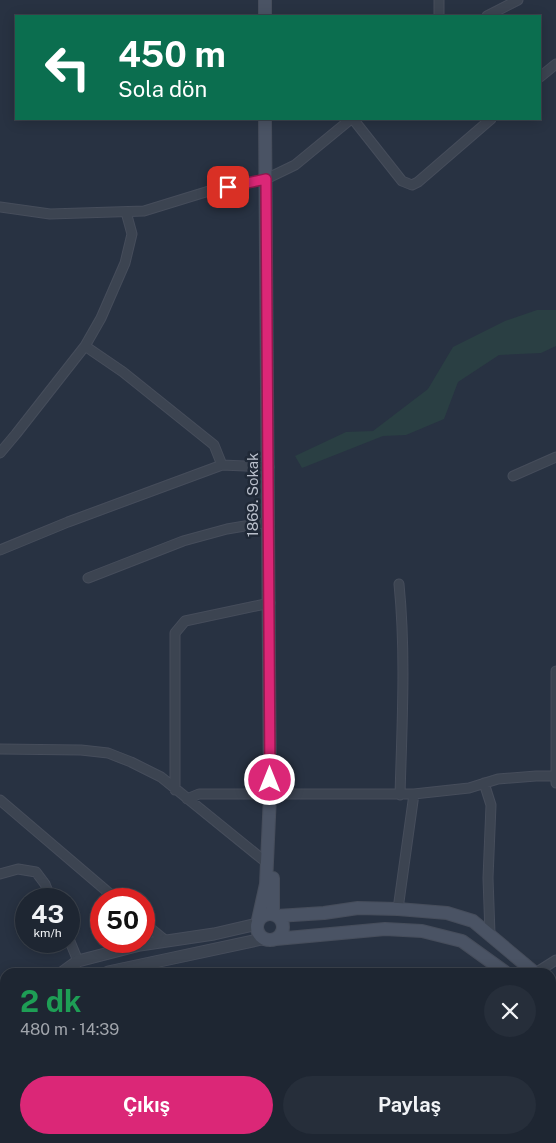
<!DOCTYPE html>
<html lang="tr">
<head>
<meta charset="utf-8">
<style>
	:root { --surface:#1e2632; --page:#262e3a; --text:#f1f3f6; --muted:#a1a5ac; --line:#3c434d; --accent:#db2777 }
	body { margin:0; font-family:"Public Sans",sans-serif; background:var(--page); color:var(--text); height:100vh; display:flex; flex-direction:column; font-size:19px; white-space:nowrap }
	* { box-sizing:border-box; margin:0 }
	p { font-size:16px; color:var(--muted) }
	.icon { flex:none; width:28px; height:28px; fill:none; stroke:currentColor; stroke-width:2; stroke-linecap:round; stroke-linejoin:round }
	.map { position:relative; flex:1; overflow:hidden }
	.side { position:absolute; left:0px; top:968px; width:556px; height:176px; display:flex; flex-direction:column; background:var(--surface); border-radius:15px 15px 0 0; box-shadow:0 2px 12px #0003,0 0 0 1px var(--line) }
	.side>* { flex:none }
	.banner { position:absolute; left:15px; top:15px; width:526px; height:105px; border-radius:0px; box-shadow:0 2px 12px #0003,0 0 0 1px var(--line); background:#0b6e4f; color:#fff; overflow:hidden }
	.speed { position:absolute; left:15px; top:888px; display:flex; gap:10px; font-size:25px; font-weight:700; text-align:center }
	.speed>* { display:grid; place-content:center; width:65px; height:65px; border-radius:50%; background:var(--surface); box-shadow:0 2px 12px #0003,0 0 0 1px var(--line); line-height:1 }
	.speed small { font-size:12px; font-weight:400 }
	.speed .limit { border:8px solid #d22; background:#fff; color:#111 }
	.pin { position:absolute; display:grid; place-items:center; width:42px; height:42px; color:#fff; margin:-21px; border-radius:10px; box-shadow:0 2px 8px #0006 }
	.me { position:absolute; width:55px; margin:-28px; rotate:0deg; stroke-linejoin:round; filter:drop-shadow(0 0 4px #0008) }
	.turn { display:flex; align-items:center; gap:18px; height:105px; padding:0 20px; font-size:22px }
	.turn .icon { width:65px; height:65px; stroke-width:2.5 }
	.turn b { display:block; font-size:35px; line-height:42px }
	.round { display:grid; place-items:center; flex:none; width:52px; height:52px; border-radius:26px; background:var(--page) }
	.headline { display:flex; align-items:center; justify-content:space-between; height:85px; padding:0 20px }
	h1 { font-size:30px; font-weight:700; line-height:38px; color:#1e9e55 }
	.action { display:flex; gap:10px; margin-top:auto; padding:10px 20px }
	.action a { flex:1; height:58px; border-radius:30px; background:var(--accent); color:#fff; font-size:20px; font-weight:700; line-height:58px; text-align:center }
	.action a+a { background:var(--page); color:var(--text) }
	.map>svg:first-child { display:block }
</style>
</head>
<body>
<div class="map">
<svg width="556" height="1143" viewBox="0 0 556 1143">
	<rect width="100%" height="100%" fill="#283242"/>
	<path fill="#2a3f43" d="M537,310h19v36l-15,7 -42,2 -41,27 -14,37 -38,16 -23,1 -81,32 -7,-12 51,-24 27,-1 55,-42 25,-42 52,-26z
		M5,1021v77l-5,-2v-74z
		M80,1139h169l6,4h-170z
		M413,1139h135l-1,4h-134z"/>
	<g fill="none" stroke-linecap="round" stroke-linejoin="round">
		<g stroke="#464d5b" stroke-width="11">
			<path id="minor" d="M439,0v16
				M487,16l31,-16
				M540,77l16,-13
				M353,119l49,62 10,4 6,-3 73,-63
				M0,207l50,7 94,-3 65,-20 57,-12 29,-14 56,-46
				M85,346l38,26 91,73 8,20
				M0,453l16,-19 69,-88 16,-28 24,-55 7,-29 -6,-22
				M513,476l43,-19
				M0,550l68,-28 154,-57 47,2
				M88,578l95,-37 44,-12 42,-7
				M399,584c7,70 3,140 1,211
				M556,671v112
				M0,749l81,1 27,3 23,9 30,15 106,86
				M484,783l7,22 -3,73 2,56
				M175,790v-157l10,-12 85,-18
				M187,799l12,-5h215l55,-6 29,-9 38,-3h20
				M0,800l116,99
				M0,874l18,-5 18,3 9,12 6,15
				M398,909l16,-115
				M144,923l22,18
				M69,939l9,22
				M537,972l19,-12"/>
		</g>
		<g stroke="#464d5b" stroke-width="13">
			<path id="tertiary" d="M63,972l15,-11 62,-16 74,-11 43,-10
				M108,972l154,-33
				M0,990l5,-1"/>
		</g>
		<g stroke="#464d5b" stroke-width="14">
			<path id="secondary" d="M265,0v16
				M273,878v36
				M257 927a13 13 0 1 1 26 0a13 13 0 1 1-26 0Z
				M277,916l47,-3 34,-5 40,1 49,4 26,8 61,51
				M258,920l8,-36 4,-89 -5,-676
				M276,939l109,-10 37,2 40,10 43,31
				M551,993l5,5
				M551,1020l5,5"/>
		</g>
		<use href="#minor" stroke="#3c4451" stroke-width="9"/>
		<use href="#tertiary" stroke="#3c4451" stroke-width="11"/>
		<use href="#secondary" stroke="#4a5364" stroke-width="12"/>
	</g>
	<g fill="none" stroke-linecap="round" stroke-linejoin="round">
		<g stroke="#8e194d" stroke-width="12">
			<path id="route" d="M228,187l38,-8 4,601"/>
		</g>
		<use href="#route" stroke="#db2777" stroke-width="9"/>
	</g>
	<g text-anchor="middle" stroke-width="5" stroke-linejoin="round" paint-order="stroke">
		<g font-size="15" fill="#b9bfcb" stroke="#202937">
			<text transform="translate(253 495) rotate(-90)" y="5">1869. Sokak</text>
		</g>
	</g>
</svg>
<div class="speed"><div>43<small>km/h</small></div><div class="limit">50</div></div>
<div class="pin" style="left:228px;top:187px;background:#d93025"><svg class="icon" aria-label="arrive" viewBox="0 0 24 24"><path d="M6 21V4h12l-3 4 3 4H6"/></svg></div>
<svg class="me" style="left:270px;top:780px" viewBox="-20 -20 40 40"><circle r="17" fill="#db2777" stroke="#fff" stroke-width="3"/><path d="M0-11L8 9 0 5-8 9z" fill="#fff"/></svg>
<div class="banner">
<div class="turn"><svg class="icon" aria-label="left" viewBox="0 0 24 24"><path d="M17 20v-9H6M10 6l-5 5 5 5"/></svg><div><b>450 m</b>Sola dön</div></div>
</div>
<section class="side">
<div class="headline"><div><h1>2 dk</h1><p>480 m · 14:39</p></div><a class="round"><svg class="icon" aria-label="close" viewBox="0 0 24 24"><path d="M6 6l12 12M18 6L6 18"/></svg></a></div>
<div class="action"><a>Çıkış</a><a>Paylaş</a></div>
</section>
</div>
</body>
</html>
